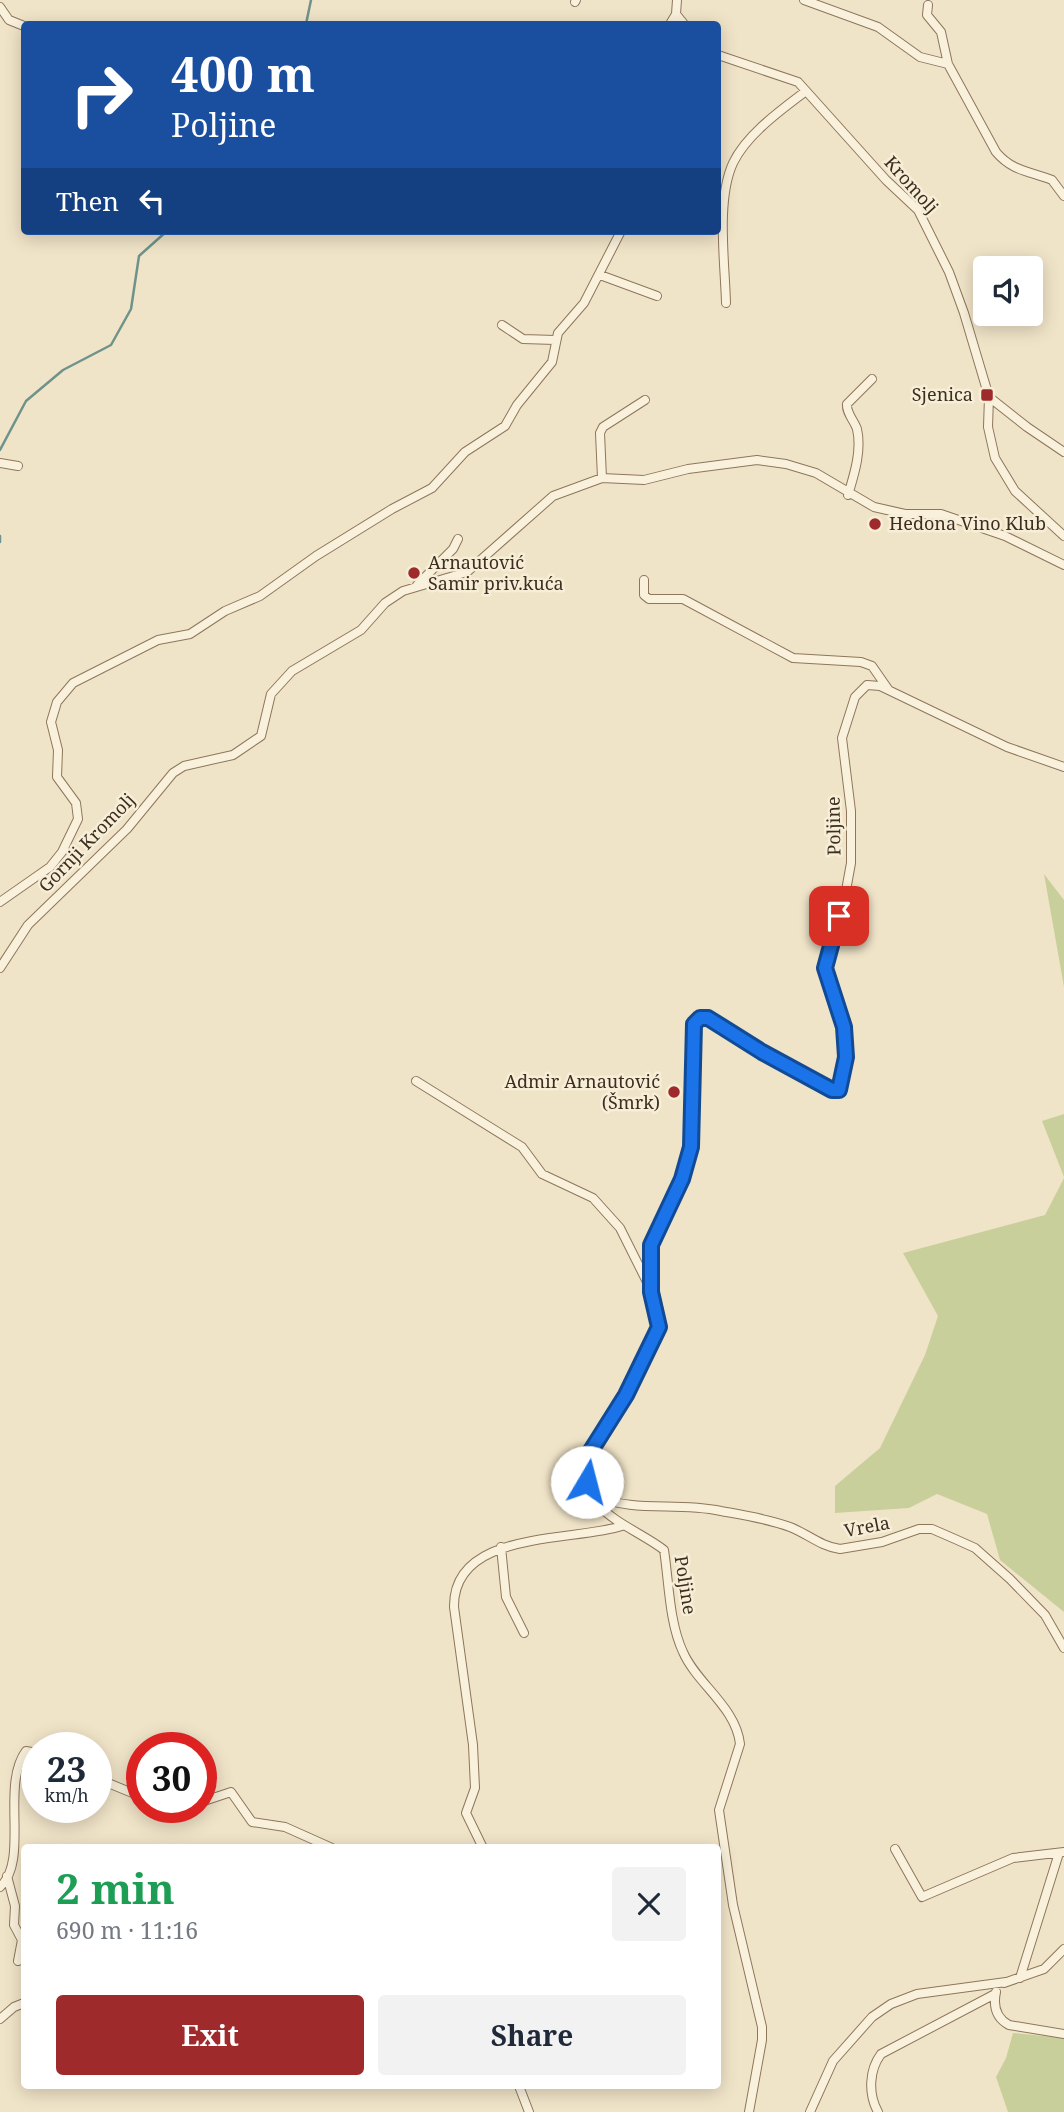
<!DOCTYPE html>
<html lang="en">
<head>
<meta charset="utf-8">
<style>
	:root { --surface:#fff; --page:#f2f2f3; --text:#1f2937; --muted:#747a83; --accent:#9e2a2b }
	body { margin:0; font-family:"Noto Serif",serif; background:var(--page); color:var(--text); height:100vh; display:flex; flex-direction:column; font-size:26px; white-space:nowrap }
	* { box-sizing:border-box; margin:0 }
	p { font-size:23px; color:var(--muted) }
	.icon { flex:none; width:38px; height:38px; fill:none; stroke:currentColor; stroke-width:2; stroke-linecap:round; stroke-linejoin:round }
	.map { position:relative; flex:1; overflow:hidden }
	.sheet { position:absolute; left:21px; top:1844px; width:700px; height:245px; display:flex; flex-direction:column; background:var(--surface); border-radius:7px; box-shadow:0 4px 18px #0003 }
	.sheet>* { flex:none }
	.top-card { position:absolute; left:21px; top:21px; width:700px; height:214px; border-radius:7px; box-shadow:0 4px 18px #0003; background:#1a4fa0; color:#fff; overflow:hidden }
	.tools { position:absolute; left:973px; top:256px; display:grid; gap:14px }
	.tools a { display:grid; place-items:center; width:70px; height:70px; border-radius:7px; background:var(--surface); box-shadow:0 4px 18px #0003; font-size:35px }
	.speed { position:absolute; left:21px; top:1732px; display:flex; gap:14px; font-size:35px; font-weight:700; text-align:center }
	.speed>* { display:grid; place-content:center; width:91px; height:91px; border-radius:50%; background:var(--surface); box-shadow:0 4px 18px #0003; line-height:1 }
	.speed small { font-size:18px; font-weight:400 }
	.speed .limit { border:10px solid #d22; background:#fff; color:#111 }
	.pin { position:absolute; display:grid; place-items:center; width:60px; height:60px; color:#fff; margin:-30px; border-radius:14px; box-shadow:0 4px 10px #0006 }
	.me { position:absolute; width:77px; margin:-38px; rotate:8deg; stroke-linejoin:round; filter:drop-shadow(0 0 5px #0008) }
	.turn { display:flex; align-items:center; gap:24px; height:147px; padding:0 35px; font-size:32px }
	.turn .icon { width:91px; height:91px; stroke-width:2.5 }
	.turn b { display:block; font-size:49px; line-height:60px }
	.then { display:flex; align-items:center; height:66px; padding:0 35px; background:#0003; gap:14px; font-size:26px }
	.round { display:grid; place-items:center; flex:none; width:74px; height:74px; border-radius:7px; background:var(--page) }
	.head { display:flex; align-items:center; justify-content:space-between; height:119px; padding:0 35px }
	h1 { font-size:42px; font-weight:700; line-height:52px; color:#1e9e55 }
	.primary-button { display:flex; gap:14px; margin-top:auto; padding:14px 35px }
	.primary-button a { flex:1; height:80px; border-radius:7px; background:var(--accent); color:#fff; font-size:28px; font-weight:700; line-height:80px; text-align:center }
	.primary-button a+a { background:var(--page); color:var(--text) }
	.map>svg:first-child { display:block }
</style>
</head>
<body>
<div class="map">
<svg width="1064" height="2112" viewBox="0 0 1064 2112">
	<rect width="100%" height="100%" fill="#f0e4c8"/>
	<path fill="#c9cf9b" d="M1044,874l20,26v87z
		M1064,1114v63l-22,-56z
		M1064,1178v434l-64,-52 -13,-46 -50,-20 -28,14 -74,5v-27l45,-38 45,-93 13,-39 -35,-63 142,-38z
		M1013,2033l51,5v74h-56l-12,-35 10,-19z"/>
	<g fill="none" stroke-linecap="round" stroke-linejoin="round">
		<path stroke="#6f938a" stroke-width="2.5" d="M306,24l5,-24
			M0,450l26,-49 37,-31 48,-25 20,-36 8,-53 28,-25
			M0,536v6"/>
		<g stroke="#8d765c" stroke-width="10">
			<path id="minor" d="M804,0l74,27 42,30 28,7 48,88c17,20 34,19 56,28l12,16
				M575,2l1,-2
				M928,5l-1,10 14,17 7,32
				M0,7l9,13 15,6
				M676,14l8,10
				M670,24l6,-10 1,-14
				M718,55l80,27 88,98 32,30 31,62 15,41 25,84 -1,30 7,31 20,33 49,45
				M600,275l57,21
				M726,303c-1,-40 -10,-103 7,-140 14,-29 48,-53 73,-72
				M502,325l21,14 32,1
				M989,397l38,30 37,25
				M0,463l18,3
				M602,478l-2,-45 3,-6 42,-27
				M848,495c6,-20 14,-44 9,-66 -3,-9 -11,-16 -10,-25l25,-25
				M644,580v15l5,4h34l110,59 68,4 11,4 16,23
				M417,585l36,-36 5,-10
				M0,902l50,-35 12,-15 16,-33 -2,-16 -19,-26 1,-27 -7,-28 6,-20 16,-19 85,-43 32,-6 35,-23 35,-15 56,-40 76,-47 40,-21 33,-36 40,-26 12,-21 35,-43 6,-29 26,-30 37,-72
				M0,968l28,-43 99,-96 46,-56 11,-7 49,-11 28,-19 10,-42 21,-23 69,-41 24,-27 18,-12 64,-19 86,-76 49,-18 42,2 44,-11 69,-9 29,4 30,9 58,34 31,7h36l64,22 59,29
				M416,1081l106,66 20,27 51,24 27,30 29,58
				M592,1495c46,19 81,6 129,16 22,4 48,8 69,16 18,7 30,19 50,22l42,-7 37,-13h13l23,10 20,9 35,31 35,36 19,33
				M501,1547l5,50 18,36
				M96,1778l46,19
				M201,1802l30,-10 21,30 33,5 47,21
				M483,1848l-17,-35 9,-25 -2,-43 -19,-138c-1,-77 118,-65 168,-81
				M895,1849l27,48 91,-39 51,-6
				M7,1876l8,30 -1,19 8,15 -4,21
				M0,1887c30,-27 0,-101 26,-136l11,2
				M1020,1978l39,-125
				M1004,1983l40,-14 20,-20
				M996,1992c-3,14 0,26 13,33l55,9
				M0,2019l14,-12 10,-4
				M519,2086l10,26
				M749,2112l13,-72v-13l-29,-122 -14,-95 21,-66c-4,-37 -43,-60 -57,-92 -14,-30 -14,-70 -19,-102 -30,-24 -92,-40 -77,-93l39,-62 33,-68 -8,-35v-47l31,-66 9,-32 3,-123 6,-6h8l54,35 70,37h7l3,-4 4,-29 -2,-30 -19,-59 20,-72 6,-33v-52l-9,-73 13,-41 12,-12 13,1 127,61 57,20
				M810,2112l23,-51 39,-44 19,-13 26,-10 89,-12
				M878,2112c-10,-18 -9,-42 3,-58l114,-60"/>
		</g>
		<use href="#minor" stroke="#faf1dc" stroke-width="8"/>
	</g>
	<g fill="none" stroke-linecap="round" stroke-linejoin="round">
		<g stroke="#114b97" stroke-width="18">
			<path id="route" d="M587,1482l-3,-15 3,-10 39,-62 33,-68 -8,-35v-47l31,-66 9,-32 3,-123 6,-6h8l54,34 70,38h7l7,-33 -2,-30 -19,-59 14,-52"/>
		</g>
		<use href="#route" stroke="#1a73e8" stroke-width="12"/>
	</g>
	<g fill="#9e2a2b" stroke="#f7eed8" stroke-width="2.5">
		<rect x="980" y="388" width="14" height="14" rx="3.5"/>
		<circle cx="875" cy="524" r="7"/>
		<circle cx="414" cy="573" r="7"/>
		<circle cx="674" cy="1092" r="7"/>
	</g>
	<g text-anchor="middle" stroke-width="5" stroke-linejoin="round" paint-order="stroke">
		<g font-size="18" fill="#3d2e20" stroke="#f7eed8">
			<text transform="translate(911 185) rotate(48)" y="6">Kromolj</text>
			<text transform="translate(834 826) rotate(-91)" y="6">Poljine</text>
			<text transform="translate(87 843) rotate(-46)" y="6">Gornji Kromolj</text>
			<text transform="translate(867 1527) rotate(-11)" y="6">Vrela</text>
			<text transform="translate(685 1585) rotate(81)" y="6">Poljine</text>
		</g>
		<g font-size="18" fill="#3d2e20" stroke="#f7eed8" text-anchor="end">
			<text x="973" y="401">Sjenica</text>
			<text x="889" y="530" text-anchor="start">Hedona Vino Klub</text>
			<text x="428" y="569" text-anchor="start">Arnautović<tspan x="428" dy="21">Samir priv.kuća</tspan></text>
			<text x="660" y="1088">Admir Arnautović<tspan x="660" dy="21">(Šmrk)</tspan></text>
		</g>
	</g>
</svg>
<div class="tools">
<a><svg class="icon" aria-label="sound" viewBox="0 0 24 24"><path d="M4 9h4l5-4v14l-5-4H4zM17 9q2 3 0 6"/></svg></a>
</div>
<div class="speed"><div>23<small>km/h</small></div><div class="limit">30</div></div>
<div class="pin" style="left:839px;top:916px;background:#d93025"><svg class="icon" aria-label="arrive" viewBox="0 0 24 24"><path d="M6 21V4h12l-3 4 3 4H6"/></svg></div>
<svg class="me" style="left:587px;top:1482px" viewBox="-20 -20 40 40"><circle r="19" fill="#fff"/><path d="M0-13L10 11 0 6-10 11z" fill="#1a73e8"/></svg>
<div class="top-card">
<div class="turn"><svg class="icon" aria-label="right" viewBox="0 0 24 24"><path d="M7 20v-9h11M14 6l5 5-5 5"/></svg><div><b>400 m</b>Poljine</div></div>
<div class="then">Then<svg class="icon" aria-label="left" viewBox="0 0 24 24"><path d="M17 20v-9H6M10 6l-5 5 5 5"/></svg></div>
</div>
<section class="sheet">
<div class="head"><div><h1>2 min</h1><p>690 m · 11:16</p></div><a class="round"><svg class="icon" aria-label="close" viewBox="0 0 24 24"><path d="M6 6l12 12M18 6L6 18"/></svg></a></div>
<div class="primary-button"><a>Exit</a><a>Share</a></div>
</section>
</div>
</body>
</html>
